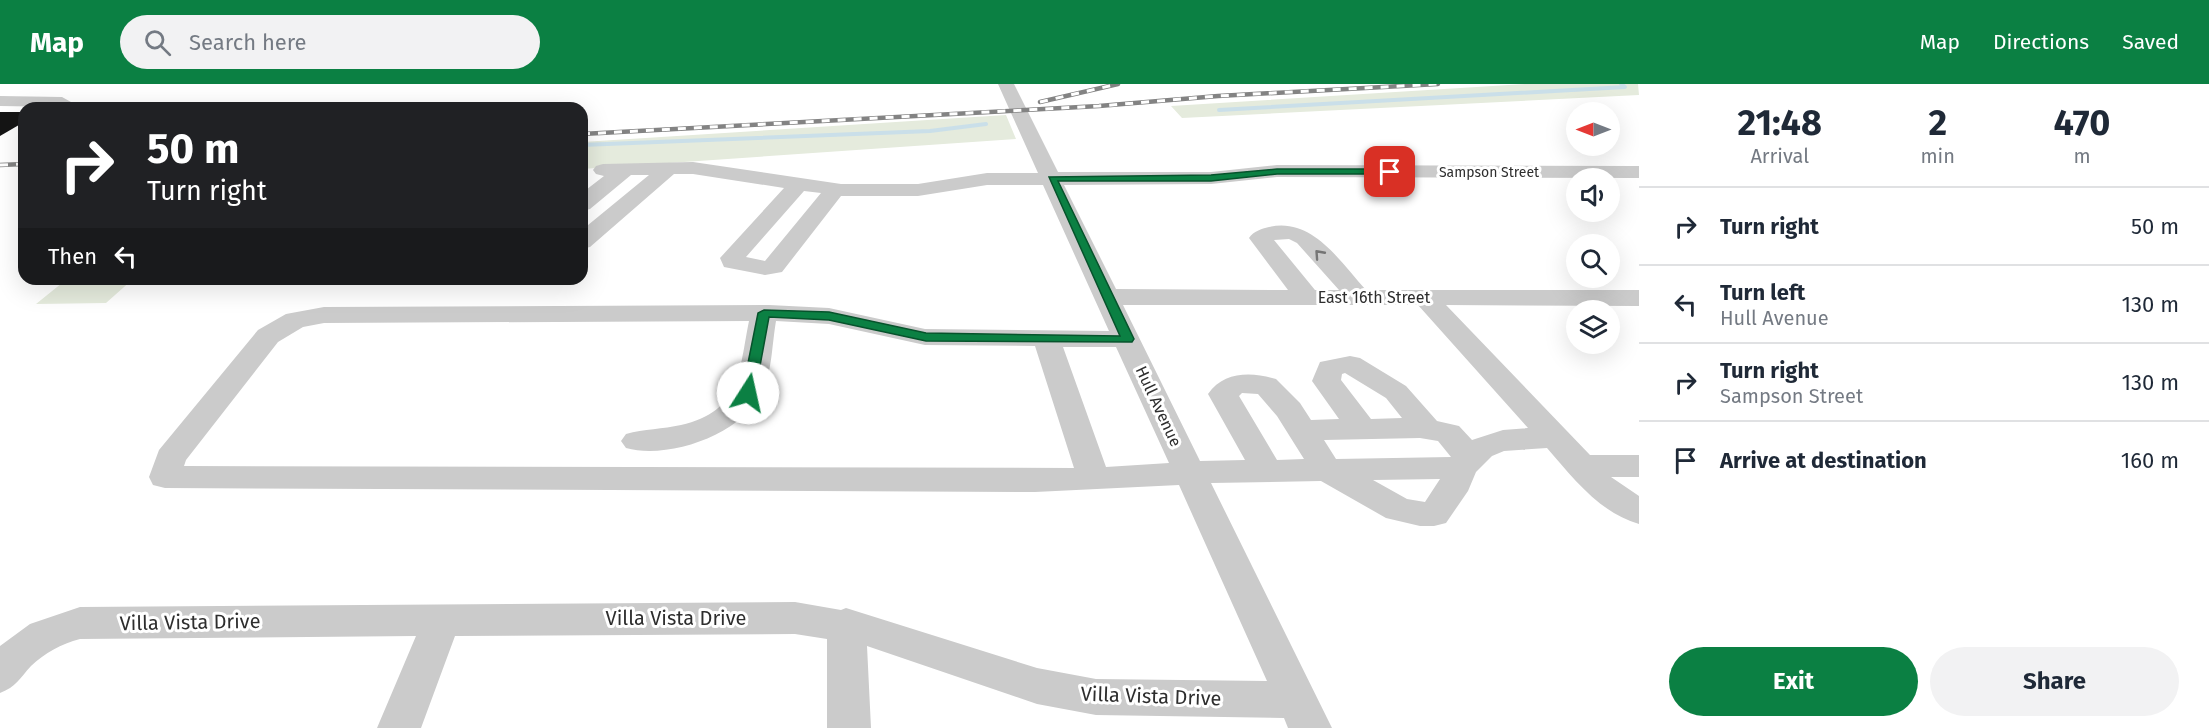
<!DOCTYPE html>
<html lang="en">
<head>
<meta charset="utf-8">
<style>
	:root { --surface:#fff; --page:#f2f2f3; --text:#1f2937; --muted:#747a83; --line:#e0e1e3; --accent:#0b8043 }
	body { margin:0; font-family:"Fira Sans",sans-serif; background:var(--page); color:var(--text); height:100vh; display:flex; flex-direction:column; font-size:22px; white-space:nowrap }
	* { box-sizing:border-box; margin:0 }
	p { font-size:20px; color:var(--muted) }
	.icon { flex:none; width:33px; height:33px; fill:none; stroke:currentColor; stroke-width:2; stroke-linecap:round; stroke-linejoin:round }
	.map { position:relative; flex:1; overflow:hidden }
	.sheet { display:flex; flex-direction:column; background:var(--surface); width:570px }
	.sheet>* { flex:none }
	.top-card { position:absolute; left:18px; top:18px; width:570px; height:183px; border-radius:18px; box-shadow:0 6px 24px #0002; background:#202124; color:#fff; overflow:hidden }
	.needle { width:39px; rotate:270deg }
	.tools { position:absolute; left:1566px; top:18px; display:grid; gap:12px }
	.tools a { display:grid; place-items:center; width:54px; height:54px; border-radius:50%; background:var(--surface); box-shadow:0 6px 24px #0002; font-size:30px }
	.pin { position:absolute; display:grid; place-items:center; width:51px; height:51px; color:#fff; margin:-26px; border-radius:12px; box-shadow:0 3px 9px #0006 }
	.me { position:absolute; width:66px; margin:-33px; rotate:10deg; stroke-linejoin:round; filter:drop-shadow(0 0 4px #0008) }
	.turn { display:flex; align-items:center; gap:21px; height:126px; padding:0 30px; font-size:27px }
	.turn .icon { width:78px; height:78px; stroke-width:2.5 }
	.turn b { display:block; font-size:42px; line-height:51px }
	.then { display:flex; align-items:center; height:57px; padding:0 30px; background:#0003; gap:12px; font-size:22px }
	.eta { display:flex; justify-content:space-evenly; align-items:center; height:102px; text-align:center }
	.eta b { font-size:36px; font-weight:700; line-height:42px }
	.action { display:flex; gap:12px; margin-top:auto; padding:12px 30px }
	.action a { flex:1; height:69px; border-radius:36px; background:var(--accent); color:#fff; font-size:24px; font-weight:700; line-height:69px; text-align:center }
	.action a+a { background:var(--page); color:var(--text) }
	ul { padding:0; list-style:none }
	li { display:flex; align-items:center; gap:18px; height:78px; padding:0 30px; border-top:2px solid var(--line) }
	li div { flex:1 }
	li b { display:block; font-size:22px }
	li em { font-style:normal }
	header { display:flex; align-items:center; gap:36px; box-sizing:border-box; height:84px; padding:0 30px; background:var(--accent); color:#fff }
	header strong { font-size:28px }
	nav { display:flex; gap:33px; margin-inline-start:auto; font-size:21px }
	.search { width:420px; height:54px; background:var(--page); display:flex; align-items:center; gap:15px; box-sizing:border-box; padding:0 21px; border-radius:33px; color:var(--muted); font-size:22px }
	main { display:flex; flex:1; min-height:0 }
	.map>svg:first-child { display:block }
</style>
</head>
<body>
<header>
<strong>Map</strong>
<div class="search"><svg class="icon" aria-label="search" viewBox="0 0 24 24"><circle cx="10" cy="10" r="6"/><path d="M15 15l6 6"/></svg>Search here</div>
<nav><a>Map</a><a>Directions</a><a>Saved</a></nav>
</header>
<main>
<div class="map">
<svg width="1639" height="644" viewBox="0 0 1639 644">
	<rect width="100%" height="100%" fill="#fff"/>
	<path fill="#e5ebdd" d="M1525,0h113l1,11 -457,23 -11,-12z
		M1006,31l10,24 -434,30v-27z
		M67,195h66l-27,24 -70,1z"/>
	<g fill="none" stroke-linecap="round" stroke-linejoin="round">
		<path stroke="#cadfe9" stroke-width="4" d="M1219,26l406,-23 -4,-3
			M582,61l348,-14 56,-7"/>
	</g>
	<path fill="#151515" d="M0,28h24v10l-24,14z"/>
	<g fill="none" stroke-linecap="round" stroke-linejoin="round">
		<path fill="#cbcbcb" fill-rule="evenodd" d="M998,0h16l44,88h153l66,-7 362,1v12l-362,-1 -66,7 -147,1 52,104 172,1 -39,-52c5,-7 12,-9 20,-11 44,-10 71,35 97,63h273v16l-193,-1 144,150h49v22h-28l28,19v28c-39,-11 -66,-46 -92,-76l-43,3 -12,5 -16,16 -8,19 -22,32 -12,3h-14l-34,-8 -65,-37 -110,2 121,245h-44l-4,-10 -188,-3 -59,-11 -170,-58 4,82h-44v-89l-32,-5 -340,2 -34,92h-44l39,-92 -336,3c-19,5 -35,14 -49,27 -11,12 -15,21 -31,27v-47l30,-22 50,-17 715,-5 46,8 5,-2 191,60 59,11 171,2 -88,-196 -144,7 -870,-4 -12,-3 -4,-8 10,-27 99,-120 28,-16 38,-7 445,-2 60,3 96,21 184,2 -66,-146h-56l-69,11h-77l-59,76 -17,3 -41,-8 -4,-9 64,-70 -91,-14h-19l-84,73 -8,2v-19l67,-55h-18l-41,34 -8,2v-18l22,-17 -8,-2 -3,-4 3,-4 7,-2 90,-2 148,22h77l69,-11h51zM804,107l17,2 -56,68 -19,-4zM1289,155l8,4 42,47h-24l-41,-50zM1123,221h295l110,123 -25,2 -31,10 -13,-14 -22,-5 -31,-35 -46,-28 -10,-2 -30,6 -8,19 27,38 -28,1 -11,-17 -24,-24c-24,-7 -52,-8 -68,15l37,66 -45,1zM749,237c-10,49 -8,91 -68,104 -18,4 -37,4 -55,9l-5,7 5,7c43,12 116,-14 136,-55 10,-20 10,-49 14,-72l53,3 96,21 110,1 39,122 -890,-2 2,-6 92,-118 25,-15 21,-4zM1063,263h53l53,116 -63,4zM1345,289l41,25 16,20 -31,1 -30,-39 1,-6zM1242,309l16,1 19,22 27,43 -27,1 -38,-64zM1420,354l18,3 13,16 -115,2 -12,-19zM1440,395l-15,23 -18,-3 -34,-19z
			M0,12l62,1 9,5 -9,5 -62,-1z"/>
		<g stroke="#838383" stroke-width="4.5">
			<path id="rail" d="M1040,18l78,-18
				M582,50l517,-28 119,-10 220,-12
				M0,81l24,-1"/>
		</g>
		<use href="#rail" stroke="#fff" stroke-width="3" stroke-dasharray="8" stroke-linecap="butt"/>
	</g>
	<defs><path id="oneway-chevron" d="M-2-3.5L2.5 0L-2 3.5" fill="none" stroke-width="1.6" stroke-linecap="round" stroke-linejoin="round" transform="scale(1.5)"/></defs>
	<use stroke="#757575" href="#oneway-chevron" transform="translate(1319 170) rotate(-132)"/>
	<path fill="#0b8043" stroke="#07532c" stroke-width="1.5" d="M1277,85h113l5,3 -5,2h-113l-66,7h-153l76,158 -2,3 -206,-1 -97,-21 -60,-3 -14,76 -7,4 -6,-4 16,-80 6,-3 65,2 97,21 194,3 -71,-159 162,-2z"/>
	<g text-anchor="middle" stroke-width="6" stroke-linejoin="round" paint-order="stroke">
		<g font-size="14" fill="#2e2e2e" stroke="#fff">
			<text x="1489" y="93">Sampson Street</text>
		</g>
		<g font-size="16" fill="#2e2e2e" stroke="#fff">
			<text x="1374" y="219">East 16th Street</text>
			<text transform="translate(1159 322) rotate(65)" y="6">Hull Avenue</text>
		</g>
		<g font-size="20" fill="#2e2e2e" stroke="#fff">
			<text x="676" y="541">Villa Vista Drive</text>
			<text transform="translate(190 538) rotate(-1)" y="7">Villa Vista Drive</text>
			<text transform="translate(1151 612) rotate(2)" y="7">Villa Vista Drive</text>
		</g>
	</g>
</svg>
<div class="tools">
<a><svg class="needle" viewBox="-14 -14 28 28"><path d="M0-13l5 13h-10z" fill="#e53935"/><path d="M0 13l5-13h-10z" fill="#747a83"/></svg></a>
<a><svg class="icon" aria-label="sound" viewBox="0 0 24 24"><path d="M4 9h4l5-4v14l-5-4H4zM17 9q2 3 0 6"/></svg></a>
<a><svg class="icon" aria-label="search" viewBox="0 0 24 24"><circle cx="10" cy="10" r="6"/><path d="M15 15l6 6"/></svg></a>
<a><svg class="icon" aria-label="layers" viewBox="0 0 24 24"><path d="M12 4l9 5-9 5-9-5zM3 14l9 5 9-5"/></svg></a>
</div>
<div class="pin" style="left:1390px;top:88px;background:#d93025"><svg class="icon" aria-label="arrive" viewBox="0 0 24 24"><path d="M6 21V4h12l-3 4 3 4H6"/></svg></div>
<svg class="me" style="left:748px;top:309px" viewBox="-20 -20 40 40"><circle r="19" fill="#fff"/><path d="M0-13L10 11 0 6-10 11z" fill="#0b8043"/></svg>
<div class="top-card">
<div class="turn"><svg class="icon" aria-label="right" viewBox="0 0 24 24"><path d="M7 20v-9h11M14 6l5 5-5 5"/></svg><div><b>50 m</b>Turn right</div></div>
<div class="then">Then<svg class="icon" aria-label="left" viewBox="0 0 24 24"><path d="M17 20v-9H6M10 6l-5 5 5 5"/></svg></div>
</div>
</div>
<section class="sheet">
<div class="eta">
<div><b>21:48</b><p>Arrival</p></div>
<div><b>2</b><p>min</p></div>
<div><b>470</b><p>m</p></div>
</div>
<ul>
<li><svg class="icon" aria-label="right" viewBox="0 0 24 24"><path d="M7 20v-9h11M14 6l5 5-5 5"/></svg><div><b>Turn right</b></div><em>50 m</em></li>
<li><svg class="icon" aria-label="left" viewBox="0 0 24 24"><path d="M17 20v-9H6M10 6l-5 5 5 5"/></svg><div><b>Turn left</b><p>Hull Avenue</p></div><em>130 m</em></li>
<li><svg class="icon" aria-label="right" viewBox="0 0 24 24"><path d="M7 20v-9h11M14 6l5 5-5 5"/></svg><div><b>Turn right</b><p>Sampson Street</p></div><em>130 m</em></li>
<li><svg class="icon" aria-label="arrive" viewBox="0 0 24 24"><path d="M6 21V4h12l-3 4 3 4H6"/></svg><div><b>Arrive at destination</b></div><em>160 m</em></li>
</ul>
<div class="action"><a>Exit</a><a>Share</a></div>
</section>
</main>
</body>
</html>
